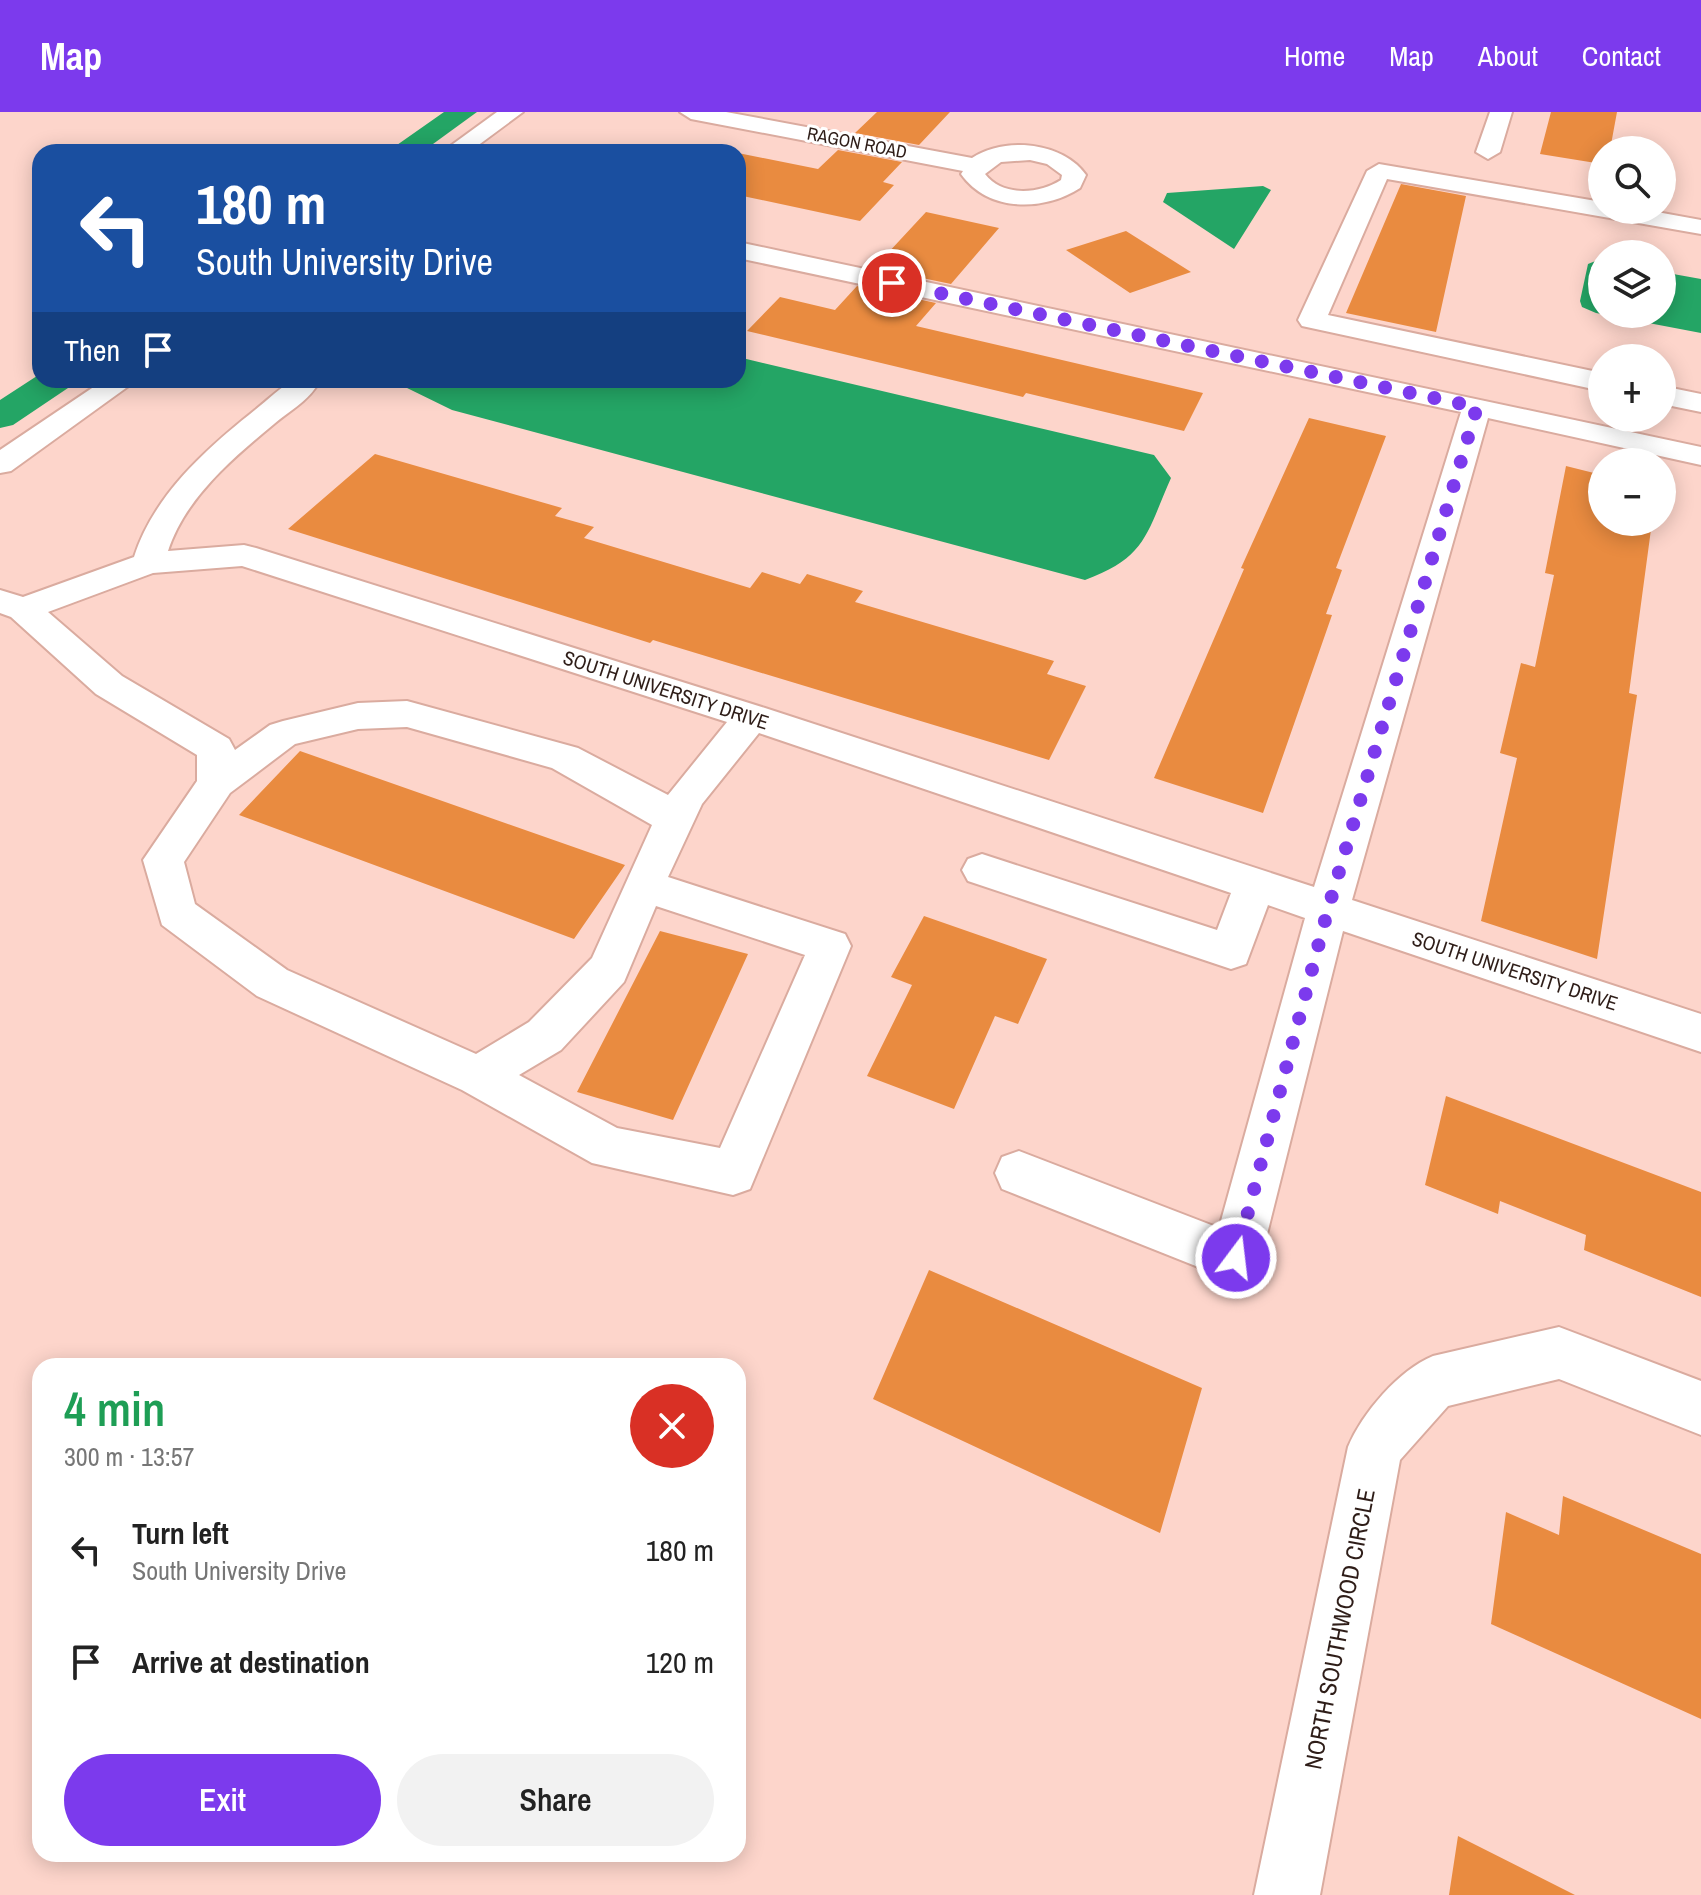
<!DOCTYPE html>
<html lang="en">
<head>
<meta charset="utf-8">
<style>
	:root { --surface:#fff; --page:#f2f2f2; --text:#222; --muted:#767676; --accent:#7c3aed }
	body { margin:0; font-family:"Archivo Narrow",sans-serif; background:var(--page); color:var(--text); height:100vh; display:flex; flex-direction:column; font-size:30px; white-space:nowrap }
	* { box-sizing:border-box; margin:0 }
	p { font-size:26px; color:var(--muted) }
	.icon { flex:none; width:44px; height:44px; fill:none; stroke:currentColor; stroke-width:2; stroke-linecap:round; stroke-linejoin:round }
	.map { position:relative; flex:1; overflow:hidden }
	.panel { position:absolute; left:32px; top:1246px; width:714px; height:504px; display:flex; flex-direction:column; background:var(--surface); border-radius:24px; box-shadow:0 4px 20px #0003 }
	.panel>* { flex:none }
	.top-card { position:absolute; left:32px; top:32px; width:714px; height:244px; border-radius:24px; box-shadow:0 4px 20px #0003; background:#1a4fa0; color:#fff; overflow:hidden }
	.fabs { position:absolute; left:1588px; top:24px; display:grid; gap:16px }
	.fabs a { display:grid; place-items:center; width:88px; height:88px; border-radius:50%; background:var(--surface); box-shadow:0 4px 20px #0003; font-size:40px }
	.pin { position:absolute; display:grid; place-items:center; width:68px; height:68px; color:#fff; margin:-34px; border:4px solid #fff; border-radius:50%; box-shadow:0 2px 8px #0007 }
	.me { position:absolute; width:88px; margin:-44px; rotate:15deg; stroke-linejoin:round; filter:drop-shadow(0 0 6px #0008) }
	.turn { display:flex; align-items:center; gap:28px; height:168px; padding:0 32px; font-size:36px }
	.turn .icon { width:104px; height:104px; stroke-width:2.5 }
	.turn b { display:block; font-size:56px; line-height:68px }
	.then { display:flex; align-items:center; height:76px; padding:0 32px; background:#0003; gap:16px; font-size:30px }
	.round { display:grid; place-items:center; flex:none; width:84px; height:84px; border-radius:42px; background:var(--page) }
	.headline { display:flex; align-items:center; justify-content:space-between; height:136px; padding:0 32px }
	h1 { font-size:48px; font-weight:600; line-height:60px; color:#1e9e55 }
	.action { display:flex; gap:16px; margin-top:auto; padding:16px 32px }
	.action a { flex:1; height:92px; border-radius:48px; background:var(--accent); color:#fff; font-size:32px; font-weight:600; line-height:92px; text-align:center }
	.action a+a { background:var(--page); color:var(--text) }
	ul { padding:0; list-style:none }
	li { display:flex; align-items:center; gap:24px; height:112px; padding:0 32px }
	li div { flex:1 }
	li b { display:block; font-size:30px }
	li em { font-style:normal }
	header { display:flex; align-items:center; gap:48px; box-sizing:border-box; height:112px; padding:0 40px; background:var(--accent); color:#fff }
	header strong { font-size:38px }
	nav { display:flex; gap:44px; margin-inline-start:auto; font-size:28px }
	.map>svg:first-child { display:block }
</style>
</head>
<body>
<header>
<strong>Map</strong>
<nav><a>Home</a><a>Map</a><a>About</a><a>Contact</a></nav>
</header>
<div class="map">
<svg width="1701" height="1783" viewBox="0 0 1701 1783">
	<rect width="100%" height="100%" fill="#fdd5cb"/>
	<path fill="#24a565" d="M1263,74l8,4 -37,59 -71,-47 4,-9z
		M1598,148l4,1v53h60v-42l39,7v54l-105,-20 -14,-6 -2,-6 8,-37z
		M738,245l416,98 17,23c-25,56 -24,79 -86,102l-633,-170 -47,-23 -6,-7h339z"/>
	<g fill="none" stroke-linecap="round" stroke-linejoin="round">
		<path fill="#24a565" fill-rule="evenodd" d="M444,0h33l-55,40h-35z
			M40,262v6h33l-5,8 -55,37 -13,3v-28z"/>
	</g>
	<path fill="#e98b40" d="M877,0h73l-31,33 -64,-12z
		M1551,0h66l-7,38h-8v14l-62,-10z
		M838,38l64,12 -19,20 11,3 -34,36 -122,-26v-42l80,16z
		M1401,72l65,12 -30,136 -90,-19z
		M926,100l73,16 -48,56 -77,-16z
		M1126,119l65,41 -61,21 -64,-43z
		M857,174l79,17 -20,23 287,67 -19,38 -158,-38 -3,4 -276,-66 33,-34 55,13z
		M1309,306l77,18 -50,132 6,2 -16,44 6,1 -69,198 -109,-35 90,-209 -3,-1z
		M375,342l187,54 -7,8 39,11 -10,11 166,50 12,-16 38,12 7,-10 56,17 -8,11 199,59 -7,13 39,12 -37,74 -396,-120 -3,3 -362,-114z
		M1566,354l36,9v47h50l-23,171 8,2 -40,264 -116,-38 36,-163 -17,-5 21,-90 14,4 19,-92 -9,-2z
		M300,639l325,114 -51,74 -335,-124z
		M924,804l123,43 -29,65 -23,-8 -41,93 -87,-33 45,-91 -21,-8z
		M660,819l88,23 -75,166 -96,-28z
		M1446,984l255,96v105l-117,-47 2,-15 -86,-34 -2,13 -73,-29z
		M929,1158l273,118 -42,145 -287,-134z
		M1563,1384l138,58v165l-210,-95 15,-112 53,23z
		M1458,1724l117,59h-126z"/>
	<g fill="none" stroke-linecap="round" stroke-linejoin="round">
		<g stroke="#daab9f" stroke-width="4">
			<path id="minor" d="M497,0h26l-54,40h-27z
				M680,0h46l246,46c33,-22 91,-16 114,17l-6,13c-37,24 -92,24 -119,-14l2,-3 -272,-52zM1030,48l17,4 15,11 -1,5c-22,14 -58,17 -76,-6l16,-12z
				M1490,0h22l-12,40 -12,7 -12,-7z
				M1379,52l223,38v8h44l55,10v14l-314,-55 -59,136 274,58v18l-300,-65 -4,-6 69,-149z
				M738,130l963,205v18l-213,-47 -136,482 349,114v38l-358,-121 -82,327 -7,17 -18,7 -234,-93 -7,-16 7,-16 17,-6 200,77 86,-310 -37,-13 -22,59 -15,5 -263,-88 -6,-11 6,-11 14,-5 235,76 14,-37 -472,-160 -57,71 -34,73 177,57 6,12 -101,243 -17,6 -141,-32 -130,-73 -205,-94 -95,-71 -19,-65 54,-79v-26l-101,-61 -85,-77 -11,-4v-23l23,7 111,-40c20,-62 72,-108 121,-147 13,-10 26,-24 40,-30l17,1 4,6c-10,15 -28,25 -42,37 -41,34 -89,74 -106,127l76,-6 12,3 509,160 549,179 147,-475 -723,-154zM242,454l485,156 -59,73 -90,-47 -171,-47 -49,2 -75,18 -13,4 -35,25 -6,-11 -107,-63 -74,-64 105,-39zM407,615l145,41 100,57 -60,133 -63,64 -53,32 -189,-84 -92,-66 -11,-42 46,-69 65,-49 63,-15zM656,794l149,49 -85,193 -103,-20 -98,-53 42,-25 63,-68z
				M104,268h33l-126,91 -11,2v-23z
				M1662,274l39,8v18l-39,-8z
				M1559,1215l142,54v54l-142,-56 -111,27 -48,54 -80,435h-66l94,-448c14,-34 51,-77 85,-91z"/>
		</g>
		<use href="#minor" fill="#fff" fill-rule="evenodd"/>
	</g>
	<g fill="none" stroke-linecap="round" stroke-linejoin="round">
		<path stroke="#7c3aed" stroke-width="14" stroke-dasharray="0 25.2" d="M892,171l585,124 -149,502 -92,349"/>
	</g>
	<g text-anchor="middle" stroke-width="6" stroke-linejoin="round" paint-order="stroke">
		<g font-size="18" fill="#2e1d18" stroke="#fff">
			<text transform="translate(857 31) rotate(11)" y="6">RAGON ROAD</text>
		</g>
		<g font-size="20" fill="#2e1d18" stroke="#fff">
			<text transform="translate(666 578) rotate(18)" y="7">SOUTH UNIVERSITY DRIVE</text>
			<text transform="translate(1515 859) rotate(18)" y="7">SOUTH UNIVERSITY DRIVE</text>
		</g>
		<g font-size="24" fill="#2e1d18" stroke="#fff">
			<text transform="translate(1340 1517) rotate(-79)" y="8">NORTH SOUTHWOOD CIRCLE</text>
		</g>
	</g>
</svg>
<div class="fabs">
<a><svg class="icon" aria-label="search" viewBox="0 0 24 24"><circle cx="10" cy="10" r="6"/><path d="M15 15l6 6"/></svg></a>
<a><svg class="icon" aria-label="layers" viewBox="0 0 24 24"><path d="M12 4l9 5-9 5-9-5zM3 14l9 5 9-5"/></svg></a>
<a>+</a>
<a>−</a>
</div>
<div class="pin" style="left:892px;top:171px;background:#d93025"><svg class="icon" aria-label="arrive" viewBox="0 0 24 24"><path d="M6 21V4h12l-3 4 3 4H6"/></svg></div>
<svg class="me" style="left:1236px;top:1146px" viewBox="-20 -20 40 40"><circle r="17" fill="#7c3aed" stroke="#fff" stroke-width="3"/><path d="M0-11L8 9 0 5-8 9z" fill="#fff"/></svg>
<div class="top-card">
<div class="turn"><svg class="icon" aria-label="left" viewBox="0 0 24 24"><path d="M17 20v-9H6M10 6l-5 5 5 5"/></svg><div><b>180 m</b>South University Drive</div></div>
<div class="then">Then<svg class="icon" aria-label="arrive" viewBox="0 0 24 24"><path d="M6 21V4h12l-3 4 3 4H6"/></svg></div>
</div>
<section class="panel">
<div class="headline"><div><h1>4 min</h1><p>300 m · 13:57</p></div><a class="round" style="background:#d93025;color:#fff"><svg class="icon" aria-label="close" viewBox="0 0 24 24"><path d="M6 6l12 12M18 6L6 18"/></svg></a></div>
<ul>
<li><svg class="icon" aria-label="left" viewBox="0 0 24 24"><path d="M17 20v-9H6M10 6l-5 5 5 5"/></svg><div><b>Turn left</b><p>South University Drive</p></div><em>180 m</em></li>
<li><svg class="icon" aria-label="arrive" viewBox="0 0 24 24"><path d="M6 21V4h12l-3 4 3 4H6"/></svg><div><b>Arrive at destination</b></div><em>120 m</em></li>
</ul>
<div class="action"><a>Exit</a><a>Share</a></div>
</section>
</div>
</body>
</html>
